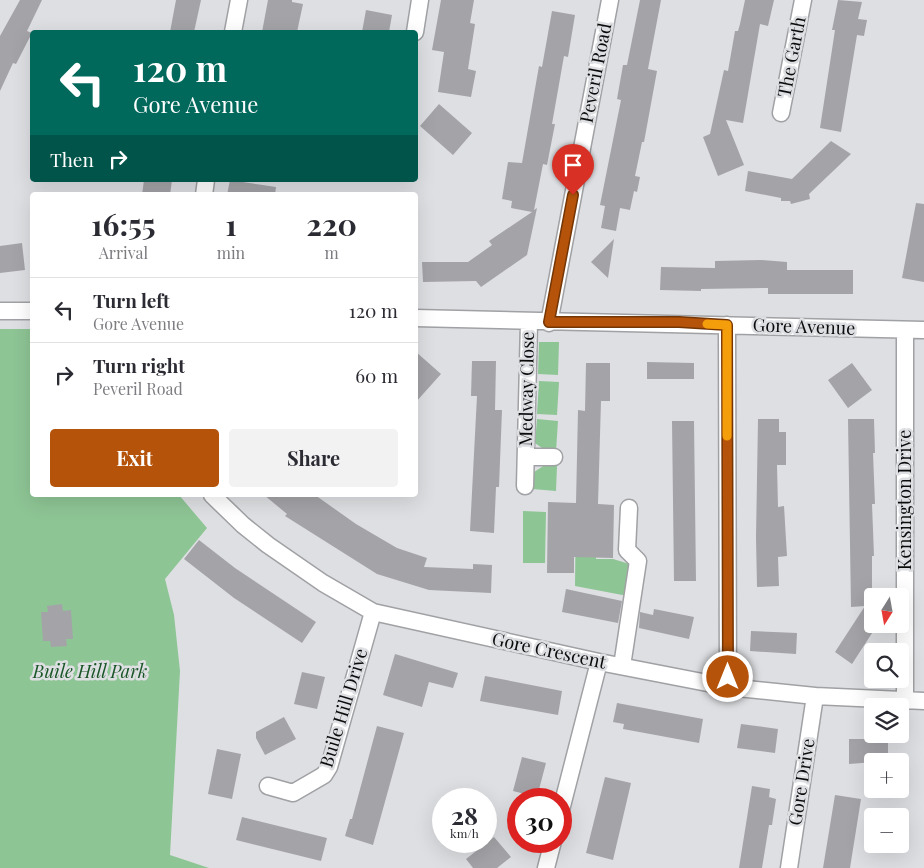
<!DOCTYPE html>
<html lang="en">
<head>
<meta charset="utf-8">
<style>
	:root { --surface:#fff; --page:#f2f2f3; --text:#2b2b33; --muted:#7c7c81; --line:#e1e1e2; --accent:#b45309 }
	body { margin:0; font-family:"Playfair Display",serif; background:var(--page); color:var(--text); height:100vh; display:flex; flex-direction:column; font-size:19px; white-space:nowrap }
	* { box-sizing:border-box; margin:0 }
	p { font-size:16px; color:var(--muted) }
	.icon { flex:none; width:28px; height:28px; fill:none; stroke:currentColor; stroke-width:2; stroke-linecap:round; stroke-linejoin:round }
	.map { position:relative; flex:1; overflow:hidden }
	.details { position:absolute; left:30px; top:192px; width:388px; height:305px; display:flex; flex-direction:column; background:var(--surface); border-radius:5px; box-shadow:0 5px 20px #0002 }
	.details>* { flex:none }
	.guide { position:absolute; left:30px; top:30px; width:388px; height:152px; border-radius:5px; box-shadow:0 5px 20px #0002; background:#00695c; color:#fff; overflow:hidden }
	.needle { width:32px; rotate:191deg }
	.buttons { position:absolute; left:864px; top:588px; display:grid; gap:10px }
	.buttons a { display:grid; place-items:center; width:45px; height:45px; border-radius:5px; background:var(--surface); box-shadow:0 5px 20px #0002; font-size:25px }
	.speed { position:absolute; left:432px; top:788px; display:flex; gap:10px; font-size:25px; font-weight:700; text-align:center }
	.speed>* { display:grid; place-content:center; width:65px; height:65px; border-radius:50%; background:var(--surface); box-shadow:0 5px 20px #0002; line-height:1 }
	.speed small { font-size:12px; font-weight:400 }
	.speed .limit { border:8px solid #d22; background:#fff; color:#111 }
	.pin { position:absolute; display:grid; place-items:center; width:42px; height:42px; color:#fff; margin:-51px -21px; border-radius:50% 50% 50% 0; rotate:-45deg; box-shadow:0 0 5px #0007 }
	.pin .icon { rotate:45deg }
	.me { position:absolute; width:55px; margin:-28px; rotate:0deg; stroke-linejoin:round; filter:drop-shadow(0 0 4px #0008) }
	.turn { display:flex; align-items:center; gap:18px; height:105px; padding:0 20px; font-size:22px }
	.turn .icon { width:65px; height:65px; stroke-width:2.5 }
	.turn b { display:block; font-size:35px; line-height:42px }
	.then { display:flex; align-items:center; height:48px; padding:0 20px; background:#0003; gap:10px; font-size:19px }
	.eta { display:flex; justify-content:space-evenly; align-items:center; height:85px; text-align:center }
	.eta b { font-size:30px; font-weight:700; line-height:35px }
	.button { display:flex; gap:10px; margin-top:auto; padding:10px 20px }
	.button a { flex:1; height:58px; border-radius:5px; background:var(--accent); color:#fff; font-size:20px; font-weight:700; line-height:58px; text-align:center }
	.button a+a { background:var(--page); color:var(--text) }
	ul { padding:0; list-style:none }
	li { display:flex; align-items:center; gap:15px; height:65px; padding:0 20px; border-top:1px solid var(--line) }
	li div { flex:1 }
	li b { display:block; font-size:19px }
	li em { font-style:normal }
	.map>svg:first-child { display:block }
</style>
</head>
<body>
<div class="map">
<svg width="924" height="868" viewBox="0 0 924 868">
	<rect width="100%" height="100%" fill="#dedfe2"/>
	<path fill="#8ec595" d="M0,329h32v166h147l28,33 -42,51 9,36 6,56 -10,184 39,13h-209z
		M539,342h20l-1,33 -20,-1z
		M539,381l20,1 -2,33 -20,-1z
		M537,419l21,2 -2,30 -14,-3 -7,-5z
		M545,465l12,1 -1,25 -24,-2 2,-17z
		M576,503l22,1 -2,55h17l23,7 -3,31 -58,-11z
		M523,511l23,1 -1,51h-22z"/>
	<path fill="#a4a4a8" d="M20,0h22l-15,31 5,2 -16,31 -3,-1 -13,28v-55z
		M176,0h25l-7,32h-24z
		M268,0h24v2l11,2 -6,28h-35z
		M441,0h33l-4,23 5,1 -7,45 8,2 -5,26 -33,-5 6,-40 -12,-2z
		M640,0h21l-13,69 9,2 -13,71h-2l-7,34 5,1 -3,15 -3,-1 -4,19 -10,-2 -4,23 -15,-3 4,-22 -5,-1 21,-105 -4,-1 6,-34h4z
		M745,0h29l-6,26 -8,-2 -17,99 -17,-3 18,45 -26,11 -15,-39 7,-3 14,-64 4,1 7,-40h3l2,-7z
		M838,0l24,2 -4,17 9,1 -3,16 -7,-1 -16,97 -21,-4 15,-98h-3z
		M366,10l26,5 -3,17h-27z
		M552,11l23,4 -7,42 -4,-1 -12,68h3l-8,41 -4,-1 -9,46 3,-2 -10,47 -46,32 -5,-6 -53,1 -1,-20h46l24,-17 -3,-4 43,-29 -21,-4 1,-7 -10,-2 6,-37 14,1 17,-97 3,1z
		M439,104l33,29 -19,22 -33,-29z
		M831,141l20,13 -42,40 1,5 -19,5 -1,-3h-9v-3l-36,-7 3,-20 44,8z
		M144,180h28l-2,15h-28z
		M230,180l46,7 -1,8h-48z
		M916,203l8,1v78l-22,-4z
		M614,239l-6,39 -17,-16z
		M22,243l3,27 -25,3v-27z
		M761,260l26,2v8h66v24h-85v-6l-67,1v2l-41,-1 1,-23 54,1v-7z
		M415,351l26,23 -26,29z
		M472,361h24l-1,49h7l-3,77h-3l-2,46 -24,-2 7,-135h-6z
		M647,362l47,1v16h-47z
		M586,363h24v38h-9l-3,103 16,1 -1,53 -39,-1v16h-27l1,-71 28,1 2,-93 7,1z
		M852,363l20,27 -24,18 -20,-28z
		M758,419h21v13h7v33h-9l1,42 6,-1 3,50 -9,1 1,29 -22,1 -1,-49z
		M848,419h26l1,34h-2l2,51h-3l2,52h-2v69l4,2 -24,37 -17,-12 30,-46 -14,1z
		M672,421h22l2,160h-22z
		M264,495h51l41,29 41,24 30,10 -3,9 49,2v-5l19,1 -1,28 -62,-3 -52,-16 -92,-58 2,-2z
		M199,540l36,28 81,54 -14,21 -68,-45 -50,-39z
		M566,589l56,12 -4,22 -56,-11z
		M62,604l1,7 8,-1 2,29h-7l1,7 -16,1 -1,-6h-7l-2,-29h7l-1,-6z
		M654,609l40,8 -5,22 -50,-11 1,-16 13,3z
		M751,631l46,2 -1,21 -46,-3z
		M395,654l63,19 -5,15 -24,-6 -7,25 -39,-12z
		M302,672l23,5 -8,32 -23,-5z
		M485,676l77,15 -4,24 -78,-14z
		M617,703l86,16 -4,24 -76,-14 1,-5 -11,-2z
		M284,717l12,22 -31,16 -9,-17v-6z
		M741,724l37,5 -3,24 -38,-5z
		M377,726l27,7 -31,112 -28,-9 5,-17h2z
		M849,739h39v22l-39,3z
		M217,749l24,5 -9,45 -24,-5z
		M522,757l24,6 -9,34 -24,-6z
		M605,777l26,6 -18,77 -27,-7z
		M752,786l18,3 -1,8 7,2 -4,26h-3l-7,43h-23z
		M835,795l26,4 -11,69h-27z
		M242,817l85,21 -6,23 -85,-21z
		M494,837l17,20 -14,11h-24l-7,-9z"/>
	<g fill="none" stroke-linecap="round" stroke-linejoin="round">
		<g stroke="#a0a1a4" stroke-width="19">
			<path id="minor" d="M233,32l6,-32
				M415,32l5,-32
				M781,113l22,-113
				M204,195l2,-15
				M0,311h32
				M415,318l509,12
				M549,323l61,-323
				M727,325l1,362
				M526,457h28
				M525,486l4,-164
				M212,495l31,30 25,20 55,38 50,29 226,50 129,25 87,9 109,5
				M622,666l16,-105 -11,-11 2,-42
				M905,701v-371
				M268,786l25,7 31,-18 5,-8 44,-155
				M561,810l38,-148
				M546,868l7,-27
				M789,868l26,-172"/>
		</g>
		<use href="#minor" stroke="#fff" stroke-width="16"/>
	</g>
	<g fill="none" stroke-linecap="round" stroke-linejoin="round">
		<g stroke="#753606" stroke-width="12">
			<path id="route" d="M573,195l-24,127h130l48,3 1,352"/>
		</g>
		<use href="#route" stroke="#b45309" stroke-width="9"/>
		<path stroke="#f59e0b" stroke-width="9" d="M707,324l20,1v111"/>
	</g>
	<g text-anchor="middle" stroke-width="5" stroke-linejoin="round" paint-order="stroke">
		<g font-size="18" fill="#0b0b0c" stroke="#dedfe2">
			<text transform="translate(792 57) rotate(-79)" y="6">The Garth</text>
			<text transform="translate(596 73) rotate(-79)" y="6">Peveril Road</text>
			<text transform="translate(804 327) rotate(2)" y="6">Gore Avenue</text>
			<text transform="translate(527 389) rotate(-89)" y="6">Medway Close</text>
			<text transform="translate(905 500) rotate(-90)" y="6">Kensington Drive</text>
			<text transform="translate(549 651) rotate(12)" y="6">Gore Crescent</text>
			<text transform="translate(344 708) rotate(-73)" y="6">Buile Hill Drive</text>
			<text transform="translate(802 782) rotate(-81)" y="6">Gore Drive</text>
		</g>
		<g font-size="18" font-style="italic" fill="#1a5628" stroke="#dedfe2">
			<text x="90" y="678">Buile Hill Park</text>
		</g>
	</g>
</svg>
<div class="buttons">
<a><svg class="needle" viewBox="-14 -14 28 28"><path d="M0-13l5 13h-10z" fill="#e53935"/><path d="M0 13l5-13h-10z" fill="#7c7c81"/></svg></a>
<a><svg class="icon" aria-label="search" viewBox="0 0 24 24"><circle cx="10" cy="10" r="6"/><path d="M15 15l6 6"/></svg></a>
<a><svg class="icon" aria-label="layers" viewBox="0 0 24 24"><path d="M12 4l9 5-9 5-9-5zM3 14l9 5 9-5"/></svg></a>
<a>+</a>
<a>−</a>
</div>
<div class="speed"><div>28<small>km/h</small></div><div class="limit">30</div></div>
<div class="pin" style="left:573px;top:195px;background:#d93025"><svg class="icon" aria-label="arrive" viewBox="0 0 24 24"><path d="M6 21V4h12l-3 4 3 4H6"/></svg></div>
<svg class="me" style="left:728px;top:677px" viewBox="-20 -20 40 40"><circle r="17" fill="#b45309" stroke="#fff" stroke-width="3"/><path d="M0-11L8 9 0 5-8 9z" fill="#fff"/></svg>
<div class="guide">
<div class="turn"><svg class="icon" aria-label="left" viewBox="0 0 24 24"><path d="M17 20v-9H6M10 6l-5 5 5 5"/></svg><div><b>120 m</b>Gore Avenue</div></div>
<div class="then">Then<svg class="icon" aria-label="right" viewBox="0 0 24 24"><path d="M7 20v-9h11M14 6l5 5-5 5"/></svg></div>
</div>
<section class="details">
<div class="eta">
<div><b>16:55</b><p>Arrival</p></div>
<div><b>1</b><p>min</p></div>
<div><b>220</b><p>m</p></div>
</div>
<ul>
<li><svg class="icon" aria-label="left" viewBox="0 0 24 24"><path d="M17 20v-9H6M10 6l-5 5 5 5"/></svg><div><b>Turn left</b><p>Gore Avenue</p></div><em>120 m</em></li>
<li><svg class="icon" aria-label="right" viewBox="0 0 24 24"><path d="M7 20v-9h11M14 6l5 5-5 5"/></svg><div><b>Turn right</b><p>Peveril Road</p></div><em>60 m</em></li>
</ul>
<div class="button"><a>Exit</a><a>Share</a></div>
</section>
</div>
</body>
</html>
